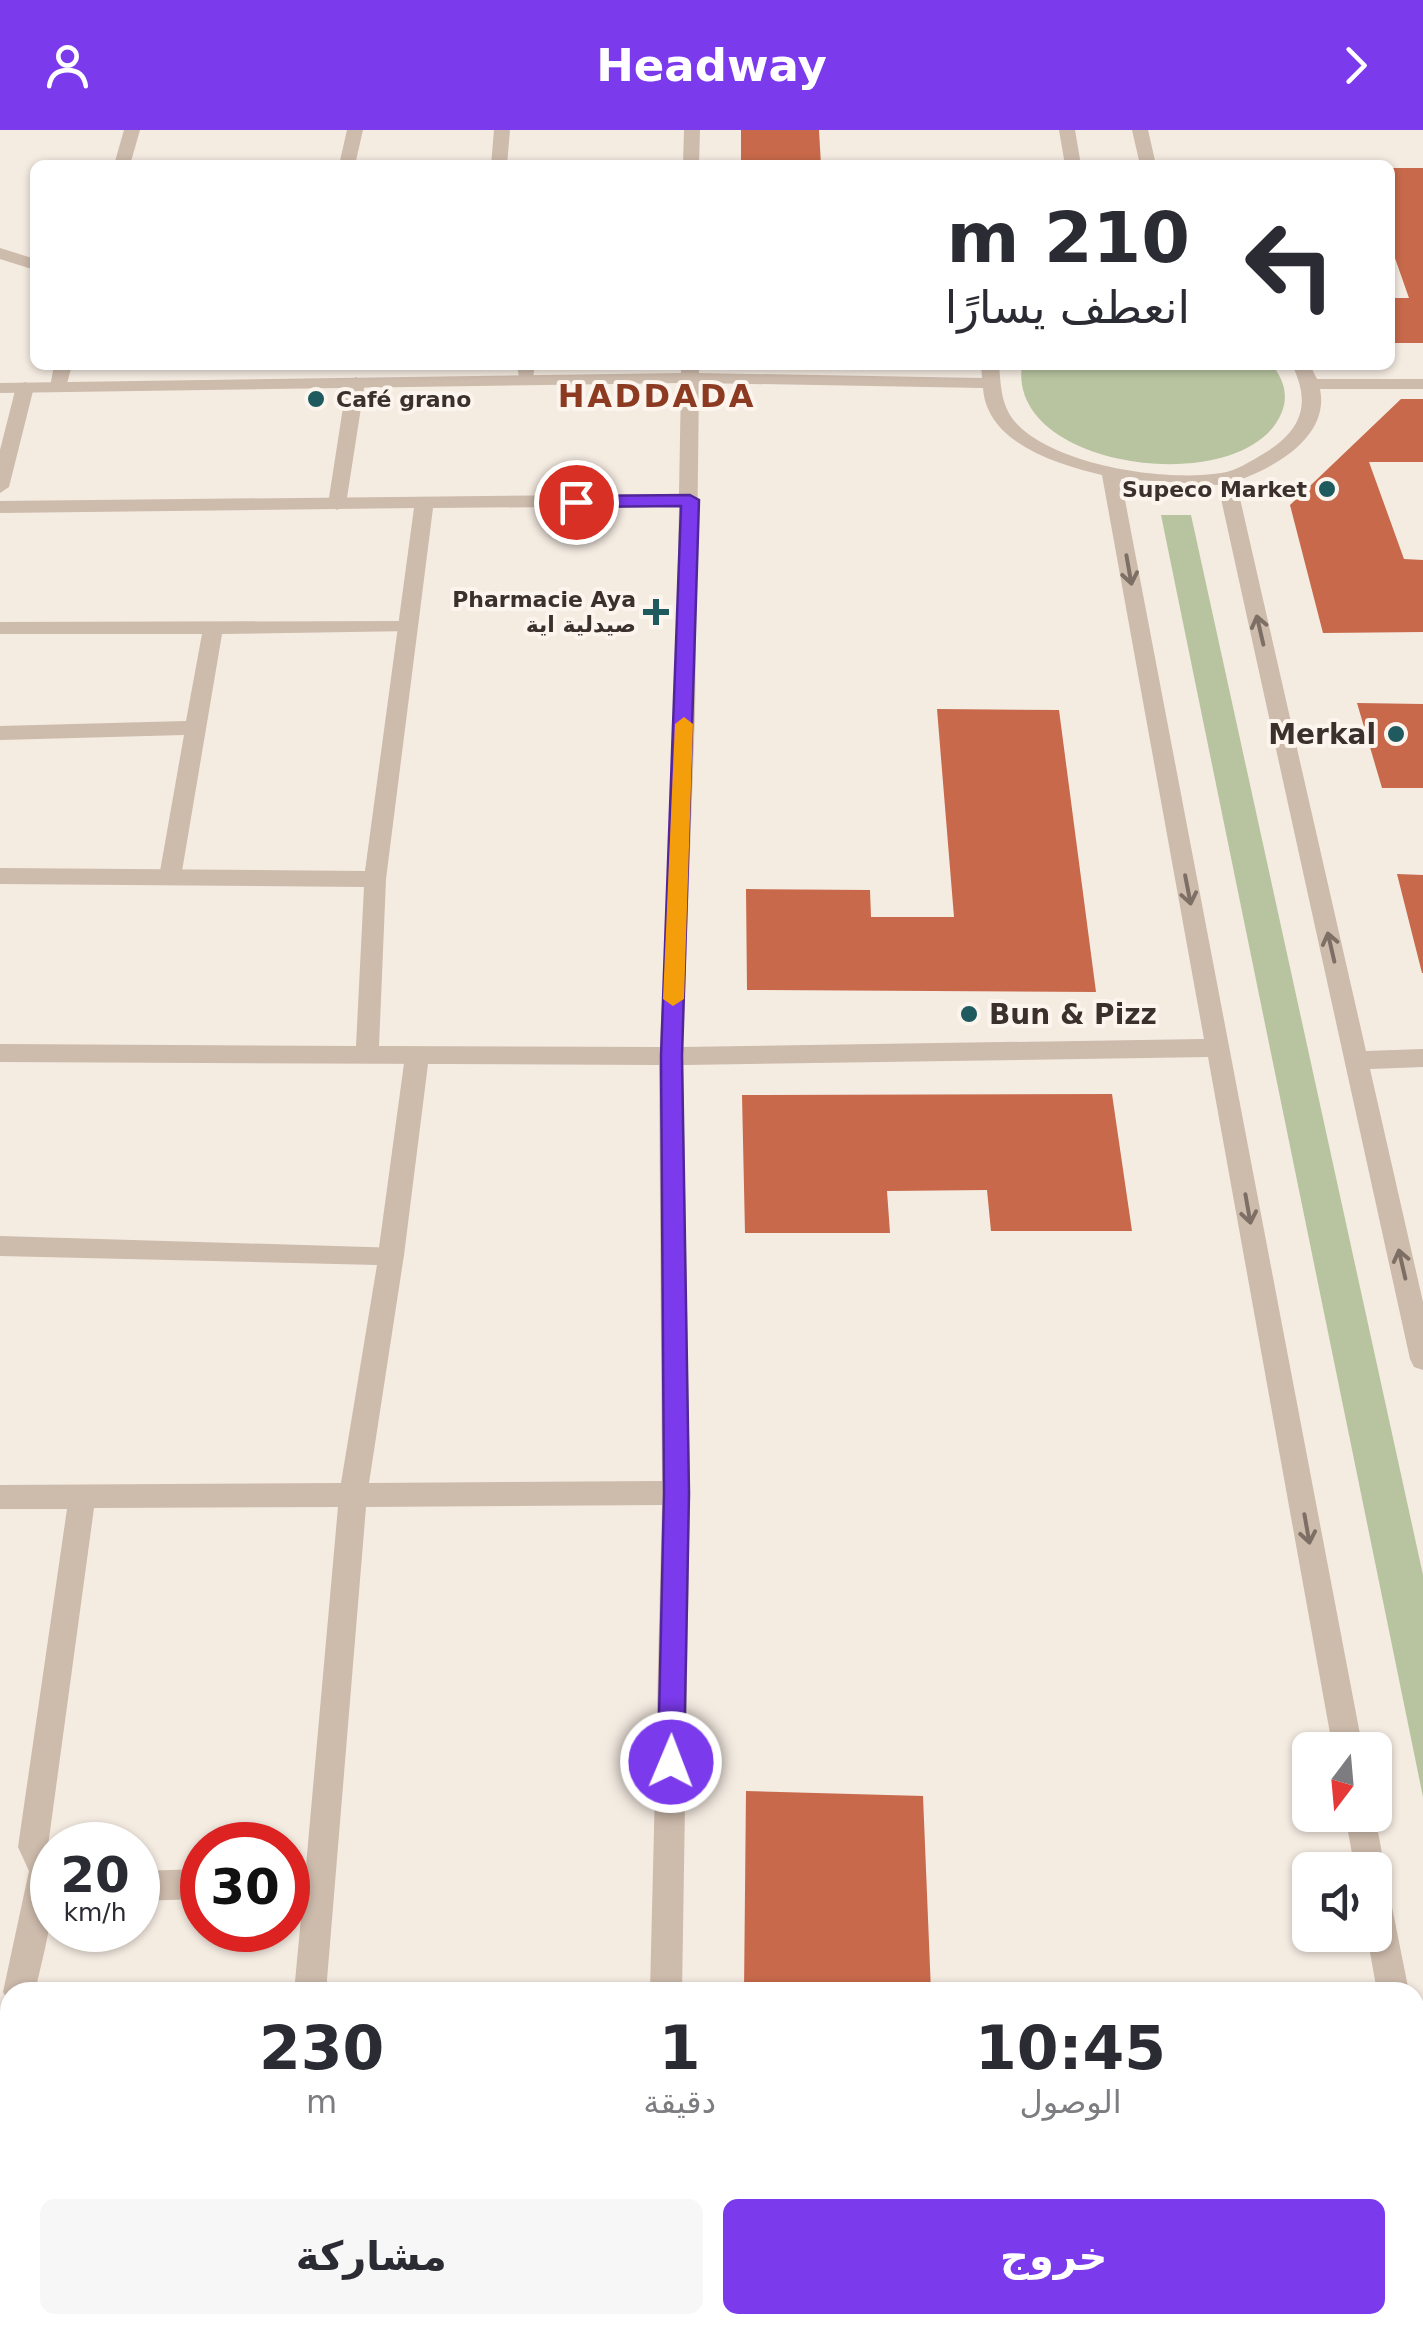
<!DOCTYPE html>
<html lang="ar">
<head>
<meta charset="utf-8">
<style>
	:root { --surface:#fff; --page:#f7f7f7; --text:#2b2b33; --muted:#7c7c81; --accent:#7c3aed }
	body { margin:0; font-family:"DejaVu Sans",Vazirmatn,sans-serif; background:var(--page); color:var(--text); direction:rtl; height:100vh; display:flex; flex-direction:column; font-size:38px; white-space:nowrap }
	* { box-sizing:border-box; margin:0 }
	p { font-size:32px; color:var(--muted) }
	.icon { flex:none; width:55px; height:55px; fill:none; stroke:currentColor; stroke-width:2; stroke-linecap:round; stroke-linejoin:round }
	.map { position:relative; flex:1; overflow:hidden; direction:ltr }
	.side { position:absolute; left:0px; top:1852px; width:1425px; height:352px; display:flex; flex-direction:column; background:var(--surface); border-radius:30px 30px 0 0; box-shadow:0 2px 8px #0004; direction:rtl }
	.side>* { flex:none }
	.banner { position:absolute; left:30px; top:30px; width:1365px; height:210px; border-radius:15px; box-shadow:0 2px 8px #0004; direction:rtl; background:#fff; color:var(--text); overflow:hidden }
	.needle { width:65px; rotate:196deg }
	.buttons { position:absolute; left:1292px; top:1602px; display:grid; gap:20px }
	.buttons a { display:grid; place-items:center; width:100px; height:100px; border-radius:15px; background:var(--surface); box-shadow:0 2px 8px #0004; font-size:50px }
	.speed { position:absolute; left:30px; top:1692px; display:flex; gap:20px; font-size:50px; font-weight:700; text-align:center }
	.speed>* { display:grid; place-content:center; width:130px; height:130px; border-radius:50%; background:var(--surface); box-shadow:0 2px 8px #0004; line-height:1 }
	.speed small { font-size:25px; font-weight:400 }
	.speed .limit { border:15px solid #d22; background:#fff; color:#111 }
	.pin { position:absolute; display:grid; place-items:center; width:85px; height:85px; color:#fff; margin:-42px; border:5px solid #fff; border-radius:50%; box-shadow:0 2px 10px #0007 }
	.me { position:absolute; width:110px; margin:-55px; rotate:1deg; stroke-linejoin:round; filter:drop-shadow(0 0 8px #0008) }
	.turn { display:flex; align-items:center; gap:35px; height:210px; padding:0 40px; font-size:45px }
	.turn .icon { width:130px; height:130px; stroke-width:2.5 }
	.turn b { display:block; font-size:70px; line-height:85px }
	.eta { display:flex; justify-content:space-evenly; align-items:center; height:170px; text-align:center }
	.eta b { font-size:60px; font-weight:800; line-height:70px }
	.button { display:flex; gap:20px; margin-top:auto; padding:20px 40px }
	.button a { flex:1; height:115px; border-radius:15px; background:var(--accent); color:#fff; font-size:40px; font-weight:800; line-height:115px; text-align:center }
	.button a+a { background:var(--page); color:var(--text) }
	header { display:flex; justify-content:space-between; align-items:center; height:130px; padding:0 40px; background:var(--accent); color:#fff; font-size:45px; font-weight:800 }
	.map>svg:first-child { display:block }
</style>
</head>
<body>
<header><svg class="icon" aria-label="forward" viewBox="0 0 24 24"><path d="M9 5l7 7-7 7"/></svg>Headway<svg class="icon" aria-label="person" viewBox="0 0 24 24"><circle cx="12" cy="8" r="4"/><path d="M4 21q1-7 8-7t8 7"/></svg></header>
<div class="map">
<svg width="1423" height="2204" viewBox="0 0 1423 2204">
	<rect width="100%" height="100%" fill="#f4ebe1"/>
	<path fill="#b8c4a0" d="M1022,235h250c12,14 17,32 9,49 -37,86 -275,56 -259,-49z
		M1161,385h30l232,1060v222z"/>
	<path fill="#c8694b" d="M741,0h78l2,35h-80z
		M1390,38h33v175h-33v-45h19l-19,-54z
		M1401,269h22v63h-54l35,97 19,1v72l-100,1 -33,-128z
		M1357,573l66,1v84h-41z
		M937,579l122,1 37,282 -349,-2 -1,-101 124,1 1,27h83z
		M1397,744l26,1v98h-1z
		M1112,964l20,137h-141l-4,-41 -100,1 3,42h-145l-3,-138z
		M746,1661l177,5 8,196h-187z
		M740,2195h204v9h-205z
		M1106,2195h190l1,9h-191z"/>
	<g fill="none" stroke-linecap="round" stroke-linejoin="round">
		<path fill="#cdbbac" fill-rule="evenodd" d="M0,118l35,11v11l-35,-11z
			M54,235h18l-7,26 -6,1 -9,-5z
			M517,235h18l-3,19h-12z
			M356,247l9,5 -19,122 -9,6 -9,-6 19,-122z
			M25,252l9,5 -25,100 -9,6v-43l16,-63z
			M407,491l7,2v8l-192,3 -41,243 -11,8 -11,-8 25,-142 -184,5v-14l186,-5 16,-87h-202v-12z
			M417,917l12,9 -25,199 -4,7 -9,3 -9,-3 -4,-7 27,-199z"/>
		<path fill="#cdbbac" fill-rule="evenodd" d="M124,0h16l-10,35h-16z
			M347,0h16l-8,35h-16z
			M494,0h16l-3,35h-16z
			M684,0h16l-1,35h-16z
			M1059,0h16l6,35h-16z
			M1132,0h16l8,35h-16z
			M681,235h18v8l283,5 -1,-13h18c2,22 2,41 17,58 40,43 150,59 205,50 15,-2 30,-12 42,-19 38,-23 49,-49 29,-89h18l7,14h106v10h-103c10,48 -46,79 -84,92l130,570 57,-2v18l-53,2 53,233v68l-9,-3 -4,-8 -192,-874 -97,-6 242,1271h-30l-125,-693 -525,8 7,428 -8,499h-32l12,-487 -296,2 -40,485h-32l9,-95h-15v-30l18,-1 32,-359 -244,1 -46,338c17,35 -5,109 -13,146h-25v12l-7,-12 26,-121 -11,-24 49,-338h-67v-24l341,-2 36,-218 -377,-9v-20l400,12 4,7 -35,228 293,-2 -3,-416 -659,-3v-18l356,2 8,-159 -364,-3v-16l365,3 49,-363 -414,5v-12l679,-7 2,-111 -681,10v-10l681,-10zM699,253l284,5c4,56 75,76 119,87l102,564 -521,8 12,-333zM679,376l-4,208 -15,333 -281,-1 7,-167 47,-371z
			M1345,1685h30l10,55 -8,12 9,4 4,11 19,95h-32l-10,-57h8v-65h-20z
			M202,1739v30l-64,2v-30z
			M10,1891v109h-10v-105z
			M1415,1968l8,3v72l-8,-3z
			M642,2195h34v9h-34z"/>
	</g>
	<defs><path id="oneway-shaft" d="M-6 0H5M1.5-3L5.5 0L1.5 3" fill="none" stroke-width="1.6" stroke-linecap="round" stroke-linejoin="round" transform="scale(2.5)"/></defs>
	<g stroke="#7d6f65">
		<use href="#oneway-shaft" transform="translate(1129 440) rotate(80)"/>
		<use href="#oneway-shaft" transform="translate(1260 500) rotate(-103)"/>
		<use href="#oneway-shaft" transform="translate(1188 760) rotate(79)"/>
		<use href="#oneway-shaft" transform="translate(1331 817) rotate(-103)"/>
		<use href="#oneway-shaft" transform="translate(1248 1079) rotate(80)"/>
		<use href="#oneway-shaft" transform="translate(1402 1134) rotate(-103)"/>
		<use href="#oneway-shaft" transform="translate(1307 1399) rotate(80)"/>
	</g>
	<path fill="#7c3aed" stroke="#51269a" stroke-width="2.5" d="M690,365l9,5 -17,556 7,437 -5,269 -3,9 -10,4 -10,-4 -3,-9 6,-269 -3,-437 20,-550 -105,1 -9,-5 9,-6z"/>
	<path fill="#f59e0b" d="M684,587l9,7 -9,275 -11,7 -10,-7 12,-275z"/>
	<g fill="#1f5a5e" stroke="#fbf5ee" stroke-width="4">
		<circle cx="316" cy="269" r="10"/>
		<circle cx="1327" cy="359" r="10"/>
		<path d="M651 467h10v10h10v10h-10v10h-10v-10h-10v-10h10z"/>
		<circle cx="1396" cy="604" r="10"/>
		<circle cx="969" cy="884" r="10"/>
	</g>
	<g text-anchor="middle" stroke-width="8" stroke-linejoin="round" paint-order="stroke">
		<g font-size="22" font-weight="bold" fill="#3b302b" stroke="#fbf5ee" text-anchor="end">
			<text x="336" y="277" text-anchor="start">Café grano</text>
			<text x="1307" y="367">Supeco Market</text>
			<text x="636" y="477">Pharmacie Aya<tspan x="636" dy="25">صيدلية اية</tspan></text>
		</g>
		<g font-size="28" font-weight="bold" fill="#3b302b" stroke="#fbf5ee" text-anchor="end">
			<text x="1376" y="614">Merkal</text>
			<text x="989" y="894" text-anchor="start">Bun &amp; Pizz</text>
		</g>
		<g font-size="32" font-weight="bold" letter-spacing="2.5" fill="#8c3b22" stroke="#fbf5ee">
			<text x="657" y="277">HADDADA</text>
		</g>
	</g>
</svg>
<div class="buttons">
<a><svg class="needle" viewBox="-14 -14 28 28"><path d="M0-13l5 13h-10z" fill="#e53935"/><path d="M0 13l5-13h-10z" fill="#7c7c81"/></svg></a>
<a><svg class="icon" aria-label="sound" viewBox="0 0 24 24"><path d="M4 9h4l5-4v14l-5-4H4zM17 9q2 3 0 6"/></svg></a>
</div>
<div class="speed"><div>20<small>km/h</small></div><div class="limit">30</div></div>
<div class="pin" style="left:576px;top:372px;background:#d93025"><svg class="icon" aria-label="arrive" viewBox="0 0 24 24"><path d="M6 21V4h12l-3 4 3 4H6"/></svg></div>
<svg class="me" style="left:671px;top:1632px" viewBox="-20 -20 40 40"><circle r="17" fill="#7c3aed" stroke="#fff" stroke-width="3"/><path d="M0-11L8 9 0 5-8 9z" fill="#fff"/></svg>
<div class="banner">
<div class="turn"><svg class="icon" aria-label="left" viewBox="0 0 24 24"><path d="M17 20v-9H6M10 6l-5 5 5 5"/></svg><div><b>210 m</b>انعطف يسارًا</div></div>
</div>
<section class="side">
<div class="eta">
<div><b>10:45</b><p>الوصول</p></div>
<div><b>1</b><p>دقيقة</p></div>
<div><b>230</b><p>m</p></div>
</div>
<div class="button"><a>خروج</a><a>مشاركة</a></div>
</section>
</div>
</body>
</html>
